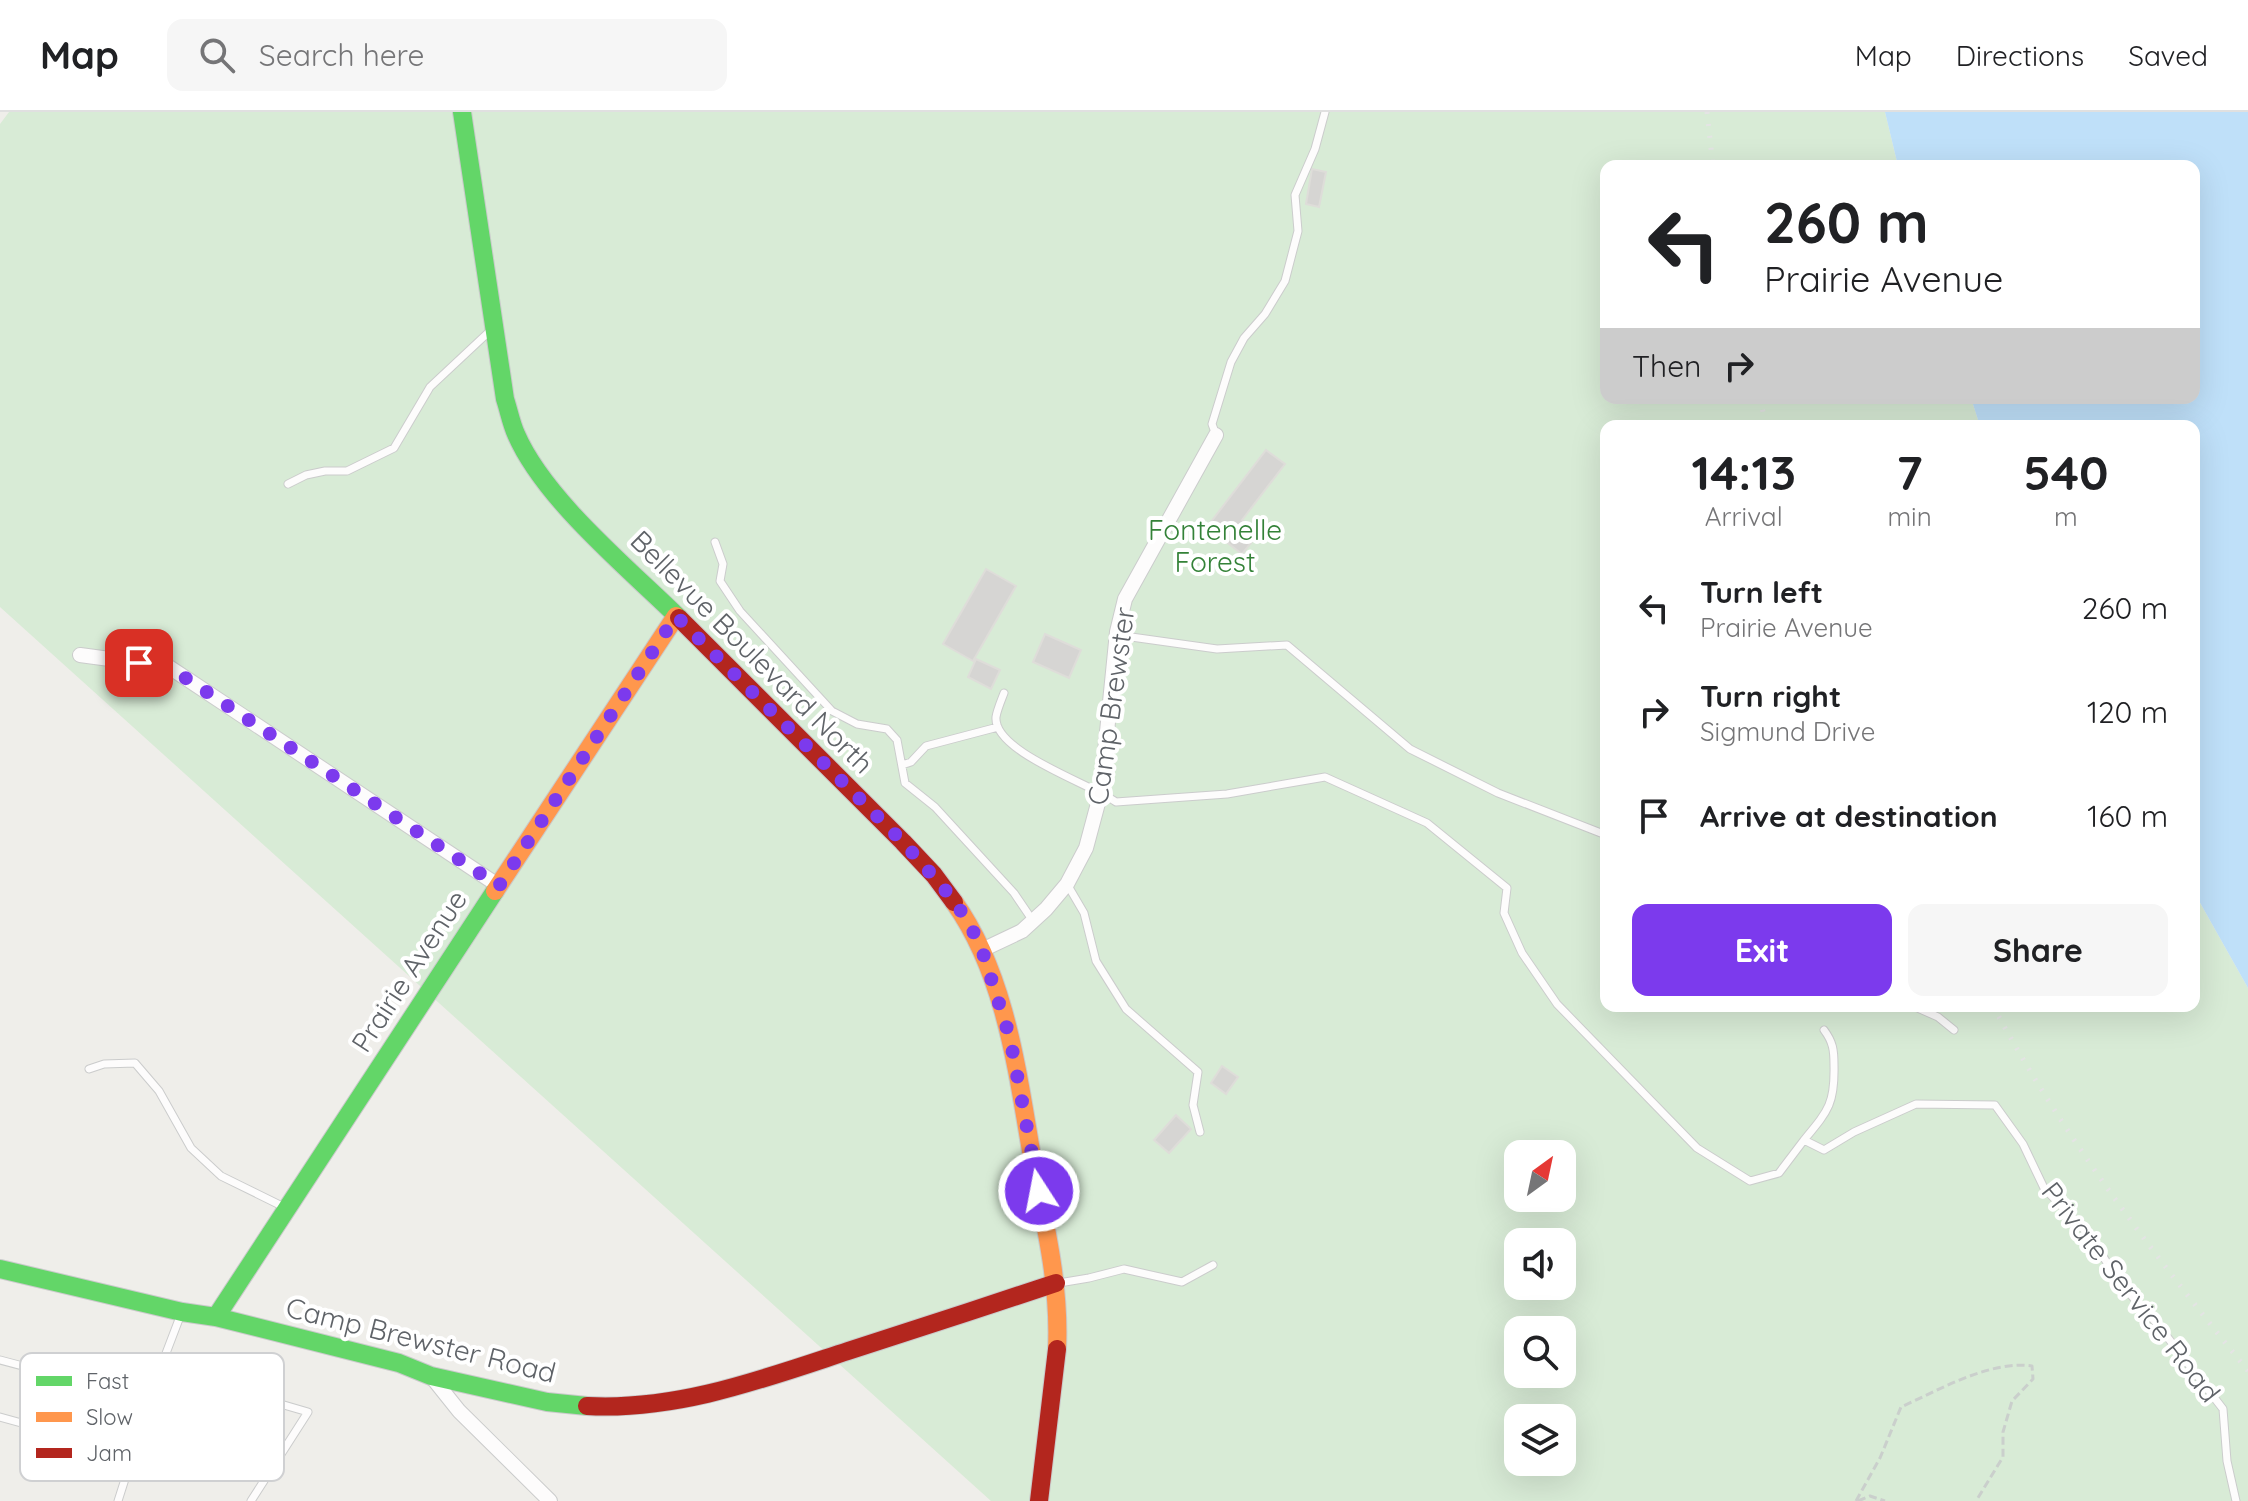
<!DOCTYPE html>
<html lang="en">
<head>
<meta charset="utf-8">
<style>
	:root { --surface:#fff; --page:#f6f6f6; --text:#202124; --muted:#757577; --line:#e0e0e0; --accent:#7c3aed }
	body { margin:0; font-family:Quicksand,sans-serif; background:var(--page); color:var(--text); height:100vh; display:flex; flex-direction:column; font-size:30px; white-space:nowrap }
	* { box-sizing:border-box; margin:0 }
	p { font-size:26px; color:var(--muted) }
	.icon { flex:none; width:44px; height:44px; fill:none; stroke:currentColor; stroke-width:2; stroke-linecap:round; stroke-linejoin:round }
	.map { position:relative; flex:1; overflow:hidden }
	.sheet { position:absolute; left:1600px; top:308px; width:600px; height:592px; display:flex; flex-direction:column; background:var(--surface); border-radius:16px; box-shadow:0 8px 32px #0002 }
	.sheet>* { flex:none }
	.hud { position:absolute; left:1600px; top:48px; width:600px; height:244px; border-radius:16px; box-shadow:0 8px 32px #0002; background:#fff; color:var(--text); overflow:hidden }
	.needle { width:52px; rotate:33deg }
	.buttons { position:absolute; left:1504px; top:1028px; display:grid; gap:16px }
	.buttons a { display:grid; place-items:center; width:72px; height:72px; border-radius:16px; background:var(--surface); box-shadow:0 8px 32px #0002; font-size:40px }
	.pin { position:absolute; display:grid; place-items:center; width:68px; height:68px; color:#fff; margin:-34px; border-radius:16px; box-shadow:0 4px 12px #0006 }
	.me { position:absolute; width:88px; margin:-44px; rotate:349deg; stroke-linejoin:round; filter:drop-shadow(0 0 6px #0008) }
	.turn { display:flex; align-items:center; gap:28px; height:168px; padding:0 32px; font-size:36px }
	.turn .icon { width:104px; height:104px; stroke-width:2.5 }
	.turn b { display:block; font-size:56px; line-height:68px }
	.then { display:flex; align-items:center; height:76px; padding:0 32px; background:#0003; gap:16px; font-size:30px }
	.eta { display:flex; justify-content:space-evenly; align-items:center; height:136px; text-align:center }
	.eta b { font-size:48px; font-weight:700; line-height:56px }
	.primary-button { display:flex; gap:16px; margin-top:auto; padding:16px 32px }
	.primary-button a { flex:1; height:92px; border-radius:16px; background:var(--accent); color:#fff; font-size:32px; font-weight:700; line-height:92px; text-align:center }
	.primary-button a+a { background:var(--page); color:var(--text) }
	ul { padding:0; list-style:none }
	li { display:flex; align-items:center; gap:24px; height:104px; padding:0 32px }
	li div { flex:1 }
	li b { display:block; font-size:30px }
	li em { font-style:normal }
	header { display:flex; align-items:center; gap:48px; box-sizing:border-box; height:112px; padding:0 40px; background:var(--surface); border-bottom:2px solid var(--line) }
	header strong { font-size:38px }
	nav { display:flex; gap:44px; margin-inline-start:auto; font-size:28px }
	.search { width:560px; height:72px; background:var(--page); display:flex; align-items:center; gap:20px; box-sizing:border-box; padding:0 28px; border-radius:16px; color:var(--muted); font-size:30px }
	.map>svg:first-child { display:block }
</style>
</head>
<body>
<header>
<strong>Map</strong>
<div class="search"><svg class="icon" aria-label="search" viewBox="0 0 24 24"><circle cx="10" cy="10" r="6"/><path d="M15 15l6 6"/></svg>Search here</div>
<nav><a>Map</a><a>Directions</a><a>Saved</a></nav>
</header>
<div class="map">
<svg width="2248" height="1389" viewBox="0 0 2248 1389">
	<rect width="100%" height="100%" fill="#efeeea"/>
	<path fill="#d8ebd6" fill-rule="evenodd" d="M9,0h1876l13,54h-292v232h365l9,28h-374v580h588v-114l54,96v513h-1257l-991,-894v-483zM1518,1042h44v44h-44zM1518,1130h44v44h-44zM1518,1218h44v44h-44zM1518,1306h44v44h-44z"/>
	<path fill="#bfe0f9" d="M1885,0h363v876l-54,-96v-466h-214l-9,-28h223v-232h-296z"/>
	<path fill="#d6d5d3" stroke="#deddd9" stroke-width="2" d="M1312,57l14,3 -7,35 -13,-3z
		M1266,338l19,14 -43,56 17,13 -17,21 -35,-27z
		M986,457l30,17 -43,75 -30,-17z
		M1045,522l36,16 -12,28 -36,-16z
		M976,547l24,11 -9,19 -23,-12z
		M1222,954l16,11 -12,17 -15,-11z
		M1176,1003l15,14 -22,24 -15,-13z"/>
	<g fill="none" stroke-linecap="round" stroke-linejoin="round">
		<g stroke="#cbcccc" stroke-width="9">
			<path id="lane" d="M1216,323l-4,-11 19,-62 13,-24 21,-24 20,-33 13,-50 -3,-36 20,-46 10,-37
				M288,372l18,-9 19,-4h22l47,-23 36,-61 62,-58
				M715,430l8,22 -3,17 20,30 92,100 25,13 30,5 10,11 8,43 30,24 79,86 19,28
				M1117,523l100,14 70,-4 123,104 88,44 108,42
				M1004,581c-3,8 -7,17 -8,24 -3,35 95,67 120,85l111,-8 98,-17 102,46 80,65 -3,25 18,40 35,51 140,144 53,33 29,-8 25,-33 20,10 30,-18 62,-28 79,1 28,39 21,44 48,50 26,43 40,44 65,84 4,52 9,40
				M902,653l9,-3 15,-16 72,-19
				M1067,772l17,29 12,48 30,48 72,63 -5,33 7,27
				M1913,894l25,11 16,13
				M89,957l15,-5 31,-1 24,28 32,57 30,28 63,31
				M1804,1028c24,-29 31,-36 30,-75 0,-15 -1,-23 -10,-35
				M1059,1171l30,-5 35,-9 58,13 31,-17
				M0,1248l113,30 47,-21 148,43 -57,89
				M0,1305l134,37
				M118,1389l42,-132 21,-55"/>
		</g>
		<g stroke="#cbcccc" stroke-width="16">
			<path id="street" d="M80,543l89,12 330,219
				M982,838l40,-19 24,-22 21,-25 19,-36 15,-56 16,-160 8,-33 91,-164
				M431,1264l28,35 91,90"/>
		</g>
		<g stroke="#cacacb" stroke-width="20">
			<path id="fast" d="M462,0l43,287c4,12 6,24 11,35 28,65 112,134 163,184
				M0,1157l182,43 34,5 183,46 32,13 116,26 40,4
				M216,1205l279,-426"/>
		</g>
		<g stroke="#cacacb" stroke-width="20">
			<path id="slow" d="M495,779l181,-275
				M954,790c54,76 64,177 80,266 12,60 26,119 23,181"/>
		</g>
		<g stroke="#cacacb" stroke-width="20">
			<path id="jam" d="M679,506l224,224 31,33 20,27
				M587,1294c90,5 176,-27 261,-55 69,-22 139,-45 208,-68
				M1039,1389l18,-152"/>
		</g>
		<path stroke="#cacfcc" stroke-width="3" stroke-dasharray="8 4" stroke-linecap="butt" d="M1856,1389l24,-43 21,-51c38,-17 89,-47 131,-41l1,13 -21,22 -9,31v25l-27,44
			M1858,1389l12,-5 15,5"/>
		<use href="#lane" stroke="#fdfcfc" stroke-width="7"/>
		<use href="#street" stroke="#fdfcfc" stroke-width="14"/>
		<use href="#fast" stroke="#63d668" stroke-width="18"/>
		<use href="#slow" stroke="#ff974d" stroke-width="18"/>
		<use href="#jam" stroke="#b3261e" stroke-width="18"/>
		<path stroke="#e4e4e4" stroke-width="5" stroke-dasharray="2 10" stroke-linecap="butt" d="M1707,0l6,54
			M1760,286l6,28
			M1993,894c71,132 161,249 255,365"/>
	</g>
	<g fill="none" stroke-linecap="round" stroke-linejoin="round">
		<path stroke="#7c3aed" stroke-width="14" stroke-dasharray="0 25.2" d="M139,551l30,4 330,219 177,-270 227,226 50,57 17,26 12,25 28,88 29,153"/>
	</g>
	<g text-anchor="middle" stroke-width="8" stroke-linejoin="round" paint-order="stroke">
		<g font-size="28" fill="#348238" stroke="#fff">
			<text x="1215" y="428">Fontenelle<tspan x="1215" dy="32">Forest</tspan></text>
		</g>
		<g font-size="28" fill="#5f6368" stroke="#fff">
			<text transform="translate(752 540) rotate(45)" y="10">Bellevue Boulevard North</text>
			<text transform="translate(1111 594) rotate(-82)" y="10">Camp Brewster</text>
			<text transform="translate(409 859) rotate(-57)" y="10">Prairie Avenue</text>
			<text transform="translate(2131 1180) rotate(52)" y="10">Private Service Road</text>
			<text transform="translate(421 1228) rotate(14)" y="10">Camp Brewster Road</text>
		</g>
	</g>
	<rect x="20" y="1241" width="264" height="128" rx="12" fill="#fff" stroke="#cfd0d2" stroke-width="2"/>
	<rect x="36" y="1264" width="36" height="10" fill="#63d668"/>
	<rect x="36" y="1300" width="36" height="10" fill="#ff974d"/>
	<rect x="36" y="1336" width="36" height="10" fill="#b3261e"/>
	<g font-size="22" fill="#5f6368">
		<text x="86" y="1277">Fast</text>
		<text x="86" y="1313">Slow</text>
		<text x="86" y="1349">Jam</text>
	</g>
</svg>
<div class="buttons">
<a><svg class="needle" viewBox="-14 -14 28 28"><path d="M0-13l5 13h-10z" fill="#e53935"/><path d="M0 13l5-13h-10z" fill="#757577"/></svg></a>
<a><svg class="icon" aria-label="sound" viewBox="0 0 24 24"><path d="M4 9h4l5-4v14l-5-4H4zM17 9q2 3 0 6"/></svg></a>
<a><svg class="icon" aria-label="search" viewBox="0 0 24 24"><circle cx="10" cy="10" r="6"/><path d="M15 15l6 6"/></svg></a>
<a><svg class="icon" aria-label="layers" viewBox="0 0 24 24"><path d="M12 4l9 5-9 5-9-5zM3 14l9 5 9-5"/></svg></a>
</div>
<div class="pin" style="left:139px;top:551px;background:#d93025"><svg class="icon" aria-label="arrive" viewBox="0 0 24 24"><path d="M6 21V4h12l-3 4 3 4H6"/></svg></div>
<svg class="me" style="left:1039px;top:1079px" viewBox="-20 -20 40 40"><circle r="17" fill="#7c3aed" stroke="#fff" stroke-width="3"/><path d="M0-11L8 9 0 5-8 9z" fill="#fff"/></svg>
<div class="hud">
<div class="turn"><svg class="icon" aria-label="left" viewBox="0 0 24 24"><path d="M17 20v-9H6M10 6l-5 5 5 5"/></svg><div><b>260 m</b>Prairie Avenue</div></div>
<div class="then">Then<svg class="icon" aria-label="right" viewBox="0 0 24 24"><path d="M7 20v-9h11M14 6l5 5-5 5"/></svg></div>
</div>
<section class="sheet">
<div class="eta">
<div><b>14:13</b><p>Arrival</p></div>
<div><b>7</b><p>min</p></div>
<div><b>540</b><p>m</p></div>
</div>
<ul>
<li><svg class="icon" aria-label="left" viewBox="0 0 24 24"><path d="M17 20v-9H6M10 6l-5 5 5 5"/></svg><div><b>Turn left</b><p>Prairie Avenue</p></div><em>260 m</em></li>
<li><svg class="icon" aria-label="right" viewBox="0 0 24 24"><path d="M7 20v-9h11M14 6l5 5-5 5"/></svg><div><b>Turn right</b><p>Sigmund Drive</p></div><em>120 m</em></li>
<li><svg class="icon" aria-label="arrive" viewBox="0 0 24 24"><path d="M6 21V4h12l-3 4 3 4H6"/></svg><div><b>Arrive at destination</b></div><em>160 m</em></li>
</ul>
<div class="primary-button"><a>Exit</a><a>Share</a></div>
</section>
</div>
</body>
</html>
